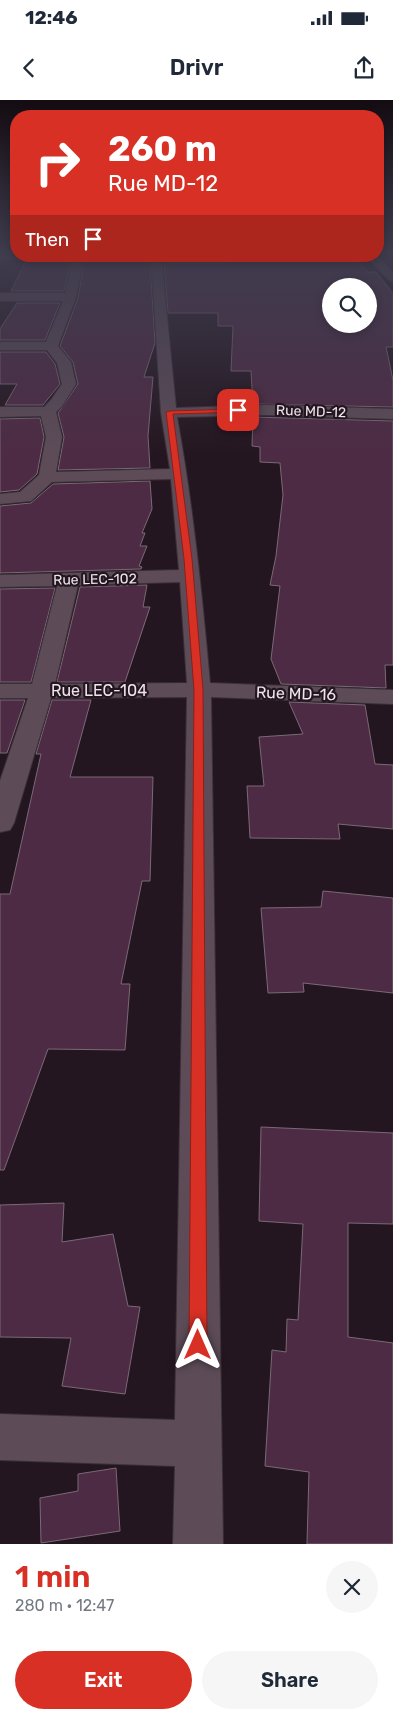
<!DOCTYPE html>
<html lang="en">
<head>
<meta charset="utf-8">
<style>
	:root { --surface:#fff; --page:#f6f6f7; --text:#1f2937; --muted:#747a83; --accent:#d93025 }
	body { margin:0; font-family:Rubik,sans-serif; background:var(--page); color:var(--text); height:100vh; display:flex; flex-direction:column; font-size:19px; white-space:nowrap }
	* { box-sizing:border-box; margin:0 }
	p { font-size:16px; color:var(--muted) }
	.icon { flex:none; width:28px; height:28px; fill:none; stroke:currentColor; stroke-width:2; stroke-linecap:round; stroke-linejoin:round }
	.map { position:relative; height:1444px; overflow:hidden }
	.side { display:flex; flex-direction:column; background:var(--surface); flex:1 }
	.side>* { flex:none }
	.guide { position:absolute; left:10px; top:10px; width:374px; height:152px; border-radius:20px; box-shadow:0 2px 8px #0003; background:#d93025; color:#fff; overflow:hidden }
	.controls { position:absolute; left:322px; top:178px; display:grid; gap:10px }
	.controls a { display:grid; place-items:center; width:55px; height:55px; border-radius:50%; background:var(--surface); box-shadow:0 2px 8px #0003; font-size:25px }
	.pin { position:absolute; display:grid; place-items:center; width:42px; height:42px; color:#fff; margin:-21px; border-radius:10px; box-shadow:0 2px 8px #0006 }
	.me { position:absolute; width:55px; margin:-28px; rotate:0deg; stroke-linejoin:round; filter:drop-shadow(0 0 4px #0008) }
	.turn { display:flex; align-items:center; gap:18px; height:105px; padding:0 15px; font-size:22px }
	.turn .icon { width:65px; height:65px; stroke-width:2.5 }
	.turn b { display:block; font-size:35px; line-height:42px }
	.then { display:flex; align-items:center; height:48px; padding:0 15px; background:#0003; gap:10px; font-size:19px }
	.round { display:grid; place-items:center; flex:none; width:52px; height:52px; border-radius:26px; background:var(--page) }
	.head { display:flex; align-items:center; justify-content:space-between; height:85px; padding:0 15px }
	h1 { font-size:30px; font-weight:600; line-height:38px; color:var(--accent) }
	.cta { display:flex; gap:10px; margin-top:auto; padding:10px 15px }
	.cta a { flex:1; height:58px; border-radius:30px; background:var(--accent); color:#fff; font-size:20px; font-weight:600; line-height:58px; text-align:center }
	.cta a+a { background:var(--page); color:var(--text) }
	.status { display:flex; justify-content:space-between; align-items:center; height:35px; padding:0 25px; background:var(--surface); direction:ltr }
	.status svg { height:14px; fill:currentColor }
	header { display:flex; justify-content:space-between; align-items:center; height:65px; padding:0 15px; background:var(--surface); font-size:22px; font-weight:600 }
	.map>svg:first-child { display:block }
</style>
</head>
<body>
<div class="status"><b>12:46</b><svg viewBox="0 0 49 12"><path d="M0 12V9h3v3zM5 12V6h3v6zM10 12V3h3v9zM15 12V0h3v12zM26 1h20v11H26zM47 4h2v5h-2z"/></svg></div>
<header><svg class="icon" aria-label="back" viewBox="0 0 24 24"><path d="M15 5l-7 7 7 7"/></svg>Drivr<svg class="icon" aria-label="share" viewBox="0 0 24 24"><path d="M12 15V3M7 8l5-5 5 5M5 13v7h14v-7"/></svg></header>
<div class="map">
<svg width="393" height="1444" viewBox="0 0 393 1444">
	<rect width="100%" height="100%" fill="#241620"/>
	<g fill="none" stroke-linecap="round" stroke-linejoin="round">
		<path fill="#0d0900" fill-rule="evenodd" d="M381,153h5l7,6v4z
			M362,156h5l26,29v5z"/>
	</g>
	<path fill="#4e2b45" stroke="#7b6976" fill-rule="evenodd" d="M229,156h119l7,6h4l9,10h8l17,22v53h-7l7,33v27l-140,-3 -2,-33h-20l2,-45h-15v-13h-50l-4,-50h66zM331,186h38v38h-38z
		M89,157l56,2v3h5l5,81 -11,34h9l-5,59 2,32 -92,2 6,-33 -6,-24 20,-29 -5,-22 -13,-16 18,-48 7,-40z
		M53,158h19l-8,33h-53l15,-30 5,-2z
		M17,203h43l-15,37h-45v-11z
		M0,252h46l9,12 5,20 -17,21h-38l12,-21h-17z
		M253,317l140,4v244h-8l1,23 -105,-4 -10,-25 9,-73 -10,-1 6,-29 7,-61 -3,-32 -20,-1v-15l-8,-1z
		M40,318l4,19 -7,37 -18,16 -19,2v-73z
		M150,381l2,28 -10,24h3l-5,13h7l-8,20 3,1 -1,2 -141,4v-67l31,-3 22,-19z
		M147,485l-4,22h7l-25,75h-68l23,-95z
		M55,488l-24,94h-31v-93z
		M0,600h25l-18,53h-7z
		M52,600h39l-21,77h83l-3,104h-8l-21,103h9l-5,66 -77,-1 -44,121h-4v-276h10l31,-140h-5z
		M289,602l76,3 10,59 18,1v64l-55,-5 2,15 -90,-1 -3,-52h17l-5,-49 44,-3z
		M323,791l70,7v95l-90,-10 1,9 -36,1 -7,-85 60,-1z
		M261,1027l132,6v91l-45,-1v114l45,6v201h-86l2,-72 -44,-6 7,-116 14,2 1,-33 11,1 5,-96 -44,-3z
		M64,1103l-2,39 51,-8 15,72 12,1 -15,87 -63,-8 9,-48 -71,-1v-132z
		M116,1368l4,63 -79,12 -1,-45 38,-7v-17z"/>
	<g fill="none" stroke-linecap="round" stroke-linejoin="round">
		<g stroke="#3a3037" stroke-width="2">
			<path id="minor" d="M16,153v3h16l-5,3 -27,1v-6z
				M74,156h10l-8,41 -18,49 13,16 5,22 -14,22 -6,6 6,25 -6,35 114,-3 -9,-56 -10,-157h10l15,152 91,-3 126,4v10l-126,-4 -90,2c16,88 25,177 33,266l183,7v14l-182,-7 12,847h-50l2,-78 -175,-6v-46l175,6 12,-723 -136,1 -37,125 -4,7 -10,2v-51l28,-83h-28v-14h32l25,-98 -57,1v-12l179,-5 -8,-91 -119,3 -21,19 -31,3v-10l20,-2 19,-17 7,-38 -5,-21 -41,1v-10h44l7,-7 11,-16 -5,-21 -10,-13h-47v-8h46l17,-41h-63v-8h65zM180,482l7,101 -132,1 23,-99z
				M366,156h11l16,16v9l-4,-1z"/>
		</g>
		<use href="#minor" fill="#5d4c58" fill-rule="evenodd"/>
	</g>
	<linearGradient id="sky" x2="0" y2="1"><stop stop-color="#140c12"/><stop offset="0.43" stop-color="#3f3c4e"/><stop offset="1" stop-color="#3f3c4e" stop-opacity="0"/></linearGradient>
	<rect width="393" height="355" fill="url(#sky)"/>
	<path fill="#d93025" stroke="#8d1f18" d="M238,309l3,1 -1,2 -67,2 19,145 11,131 4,655 -3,6 -6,3 -6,-3 -3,-6 5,-655 -10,-131 -18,-147 4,-1z"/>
	<g text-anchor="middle" stroke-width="4.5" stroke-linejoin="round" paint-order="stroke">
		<g font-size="14" fill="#eee4eb" stroke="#241620">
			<text transform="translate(311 311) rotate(2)" y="5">Rue MD-12</text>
			<text transform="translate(95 479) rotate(-1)" y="5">Rue LEC-102</text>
		</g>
		<g font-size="16" fill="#eee4eb" stroke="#241620">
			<text x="99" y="596">Rue LEC-104</text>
			<text transform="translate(296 593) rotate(2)" y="6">Rue MD-16</text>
		</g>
	</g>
</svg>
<div class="controls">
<a><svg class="icon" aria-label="search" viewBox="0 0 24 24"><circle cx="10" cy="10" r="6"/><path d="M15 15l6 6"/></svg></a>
</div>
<div class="pin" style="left:238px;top:310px;background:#d93025"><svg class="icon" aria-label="arrive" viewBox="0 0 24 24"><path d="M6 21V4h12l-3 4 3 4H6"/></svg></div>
<svg class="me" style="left:198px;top:1245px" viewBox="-20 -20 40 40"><path d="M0-17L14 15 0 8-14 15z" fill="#d93025" stroke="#fff" stroke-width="4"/></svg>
<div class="guide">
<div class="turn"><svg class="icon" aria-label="right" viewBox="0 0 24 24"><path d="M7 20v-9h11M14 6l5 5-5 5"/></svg><div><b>260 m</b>Rue MD-12</div></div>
<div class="then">Then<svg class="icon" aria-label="arrive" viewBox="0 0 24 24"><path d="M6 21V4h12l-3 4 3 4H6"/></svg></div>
</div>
</div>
<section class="side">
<div class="head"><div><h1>1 min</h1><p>280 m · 12:47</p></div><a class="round"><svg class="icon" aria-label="close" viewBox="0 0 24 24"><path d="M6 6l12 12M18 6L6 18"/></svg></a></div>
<div class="cta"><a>Exit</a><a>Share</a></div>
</section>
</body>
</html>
